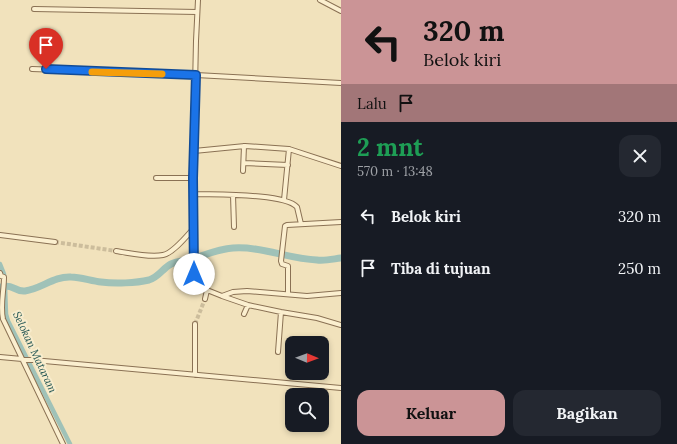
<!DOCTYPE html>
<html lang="id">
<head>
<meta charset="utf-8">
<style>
	:root { --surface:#171b24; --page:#242831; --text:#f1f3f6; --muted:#9ea1a6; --accent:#cb9496 }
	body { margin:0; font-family:Lora,serif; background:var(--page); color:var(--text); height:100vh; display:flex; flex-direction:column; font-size:15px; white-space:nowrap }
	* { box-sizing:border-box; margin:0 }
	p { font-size:13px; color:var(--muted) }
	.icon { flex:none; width:22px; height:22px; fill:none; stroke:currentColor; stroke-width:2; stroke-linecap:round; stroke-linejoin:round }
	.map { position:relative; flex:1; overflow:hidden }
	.details { display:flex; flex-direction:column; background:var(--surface); width:336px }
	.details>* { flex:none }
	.banner { background:#cb9496; color:#111; overflow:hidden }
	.needle { width:26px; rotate:91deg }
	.controls { position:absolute; left:285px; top:336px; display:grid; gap:8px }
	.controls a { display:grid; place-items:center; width:44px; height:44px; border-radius:8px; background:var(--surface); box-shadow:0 2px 6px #0003; font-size:20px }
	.pin { position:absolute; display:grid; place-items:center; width:34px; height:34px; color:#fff; margin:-41px -17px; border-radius:50% 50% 50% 0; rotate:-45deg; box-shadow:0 0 4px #0007 }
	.pin .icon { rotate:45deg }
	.me { position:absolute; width:44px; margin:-22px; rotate:0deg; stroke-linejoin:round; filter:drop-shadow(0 0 3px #0008) }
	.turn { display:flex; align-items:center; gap:14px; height:84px; padding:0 16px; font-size:18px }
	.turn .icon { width:52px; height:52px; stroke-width:2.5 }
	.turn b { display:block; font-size:28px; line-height:34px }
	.then { display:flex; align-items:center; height:38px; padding:0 16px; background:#0003; gap:8px; font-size:15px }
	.round { display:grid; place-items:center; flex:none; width:42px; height:42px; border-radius:12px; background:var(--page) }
	.headline { display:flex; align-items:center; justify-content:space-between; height:68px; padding:0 16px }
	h1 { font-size:24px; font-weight:800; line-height:30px; color:#1e9e55 }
	.button { display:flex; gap:8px; margin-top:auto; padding:8px 16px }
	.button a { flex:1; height:46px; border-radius:12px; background:var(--accent); color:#111; font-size:16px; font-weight:800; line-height:46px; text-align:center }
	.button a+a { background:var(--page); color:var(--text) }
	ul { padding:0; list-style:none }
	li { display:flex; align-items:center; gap:12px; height:52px; padding:0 16px }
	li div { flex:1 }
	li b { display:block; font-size:15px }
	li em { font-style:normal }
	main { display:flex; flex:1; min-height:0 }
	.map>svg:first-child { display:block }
</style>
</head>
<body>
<main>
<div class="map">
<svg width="341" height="444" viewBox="0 0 341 444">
	<rect width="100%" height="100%" fill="#f1e2bc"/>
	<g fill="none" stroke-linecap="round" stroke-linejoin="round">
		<path stroke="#a0c2b8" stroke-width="4.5" d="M0,264l4,10v6
			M5,287l1,27 2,7 62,123"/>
		<path stroke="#a0c2b8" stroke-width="7" d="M0,289l3,-3c12,-1 12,6 22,5 16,-2 29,-15 46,-14 10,0 20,4 30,5 14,2 35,1 48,-2 10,-3 14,-12 22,-16 7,-3 14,-3 21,-5 13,-4 26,-10 41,-11 28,-2 56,11 84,12 8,1 16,-1 24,-2"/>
		<path stroke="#ccbd9c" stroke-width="4" stroke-dasharray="4 2" stroke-linecap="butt" d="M55,242l61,9
			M195,324l10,-25"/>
		<g stroke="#8a7154" stroke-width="6">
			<path id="minor" d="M198,0l-2,41 -3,137 1,104 2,4 11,4
				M320,0l21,11
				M34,9l163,3
				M32,69l164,6 145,8
				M194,151l51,-5 44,3 52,17
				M244,163l44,2
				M243,171l1,-25
				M156,178h37
				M194,194c20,1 90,-1 103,13l4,17
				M233,195l1,32
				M284,200l5,-51
				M0,235l55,7
				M116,251c14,2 33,7 47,4 10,-2 23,-18 30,-26
				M0,273l1,3 3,1c0,14 -4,28 -1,42l60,125
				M288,294v-28l-6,-2 -1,-3 4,-35 2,-1 54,-3
				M222,296l26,9 33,7 36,6 24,7
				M205,299l2,-9 15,6 11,-4 14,-1 60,5 34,-3
				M244,314l4,-9
				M278,352l3,-40
				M0,357l341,31
				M195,375v-51"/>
		</g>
		<use href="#minor" stroke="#fbefcf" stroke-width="4"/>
	</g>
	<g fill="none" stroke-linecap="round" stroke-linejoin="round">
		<g stroke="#114b97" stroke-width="10">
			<path id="route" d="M46,69l150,6 -3,103 1,96"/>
		</g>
		<use href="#route" stroke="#1a73e8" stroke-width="7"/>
		<path stroke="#f59e0b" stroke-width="7" d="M92,72l70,2"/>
	</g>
	<g text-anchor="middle" stroke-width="4" stroke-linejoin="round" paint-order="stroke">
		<g font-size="11" font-style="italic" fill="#285956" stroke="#f8eccc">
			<text transform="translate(35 352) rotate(65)" y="4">Selokan Mataram</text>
		</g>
	</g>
</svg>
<div class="controls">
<a><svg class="needle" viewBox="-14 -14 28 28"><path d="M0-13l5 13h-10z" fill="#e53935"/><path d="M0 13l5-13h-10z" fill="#9ea1a6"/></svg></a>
<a><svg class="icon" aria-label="search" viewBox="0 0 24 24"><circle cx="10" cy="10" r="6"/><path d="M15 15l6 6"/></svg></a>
</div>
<div class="pin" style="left:46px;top:69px;background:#d93025"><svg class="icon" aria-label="arrive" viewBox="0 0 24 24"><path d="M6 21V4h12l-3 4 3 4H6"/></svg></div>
<svg class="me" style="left:194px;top:274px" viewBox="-20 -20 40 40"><circle r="19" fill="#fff"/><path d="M0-13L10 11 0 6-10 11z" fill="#1a73e8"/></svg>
</div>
<section class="details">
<div class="banner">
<div class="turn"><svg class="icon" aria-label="left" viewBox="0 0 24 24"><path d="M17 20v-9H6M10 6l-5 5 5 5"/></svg><div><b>320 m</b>Belok kiri</div></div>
<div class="then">Lalu<svg class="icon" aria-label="arrive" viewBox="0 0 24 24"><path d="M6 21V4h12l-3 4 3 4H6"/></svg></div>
</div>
<div class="headline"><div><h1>2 mnt</h1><p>570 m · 13:48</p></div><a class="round"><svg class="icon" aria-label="close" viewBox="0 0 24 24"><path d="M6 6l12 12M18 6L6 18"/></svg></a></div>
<ul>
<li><svg class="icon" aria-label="left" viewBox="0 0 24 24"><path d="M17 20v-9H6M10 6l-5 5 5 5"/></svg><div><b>Belok kiri</b></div><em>320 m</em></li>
<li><svg class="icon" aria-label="arrive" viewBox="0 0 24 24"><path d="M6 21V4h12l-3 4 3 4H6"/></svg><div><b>Tiba di tujuan</b></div><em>250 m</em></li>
</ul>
<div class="button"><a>Keluar</a><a>Bagikan</a></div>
</section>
</main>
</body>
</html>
